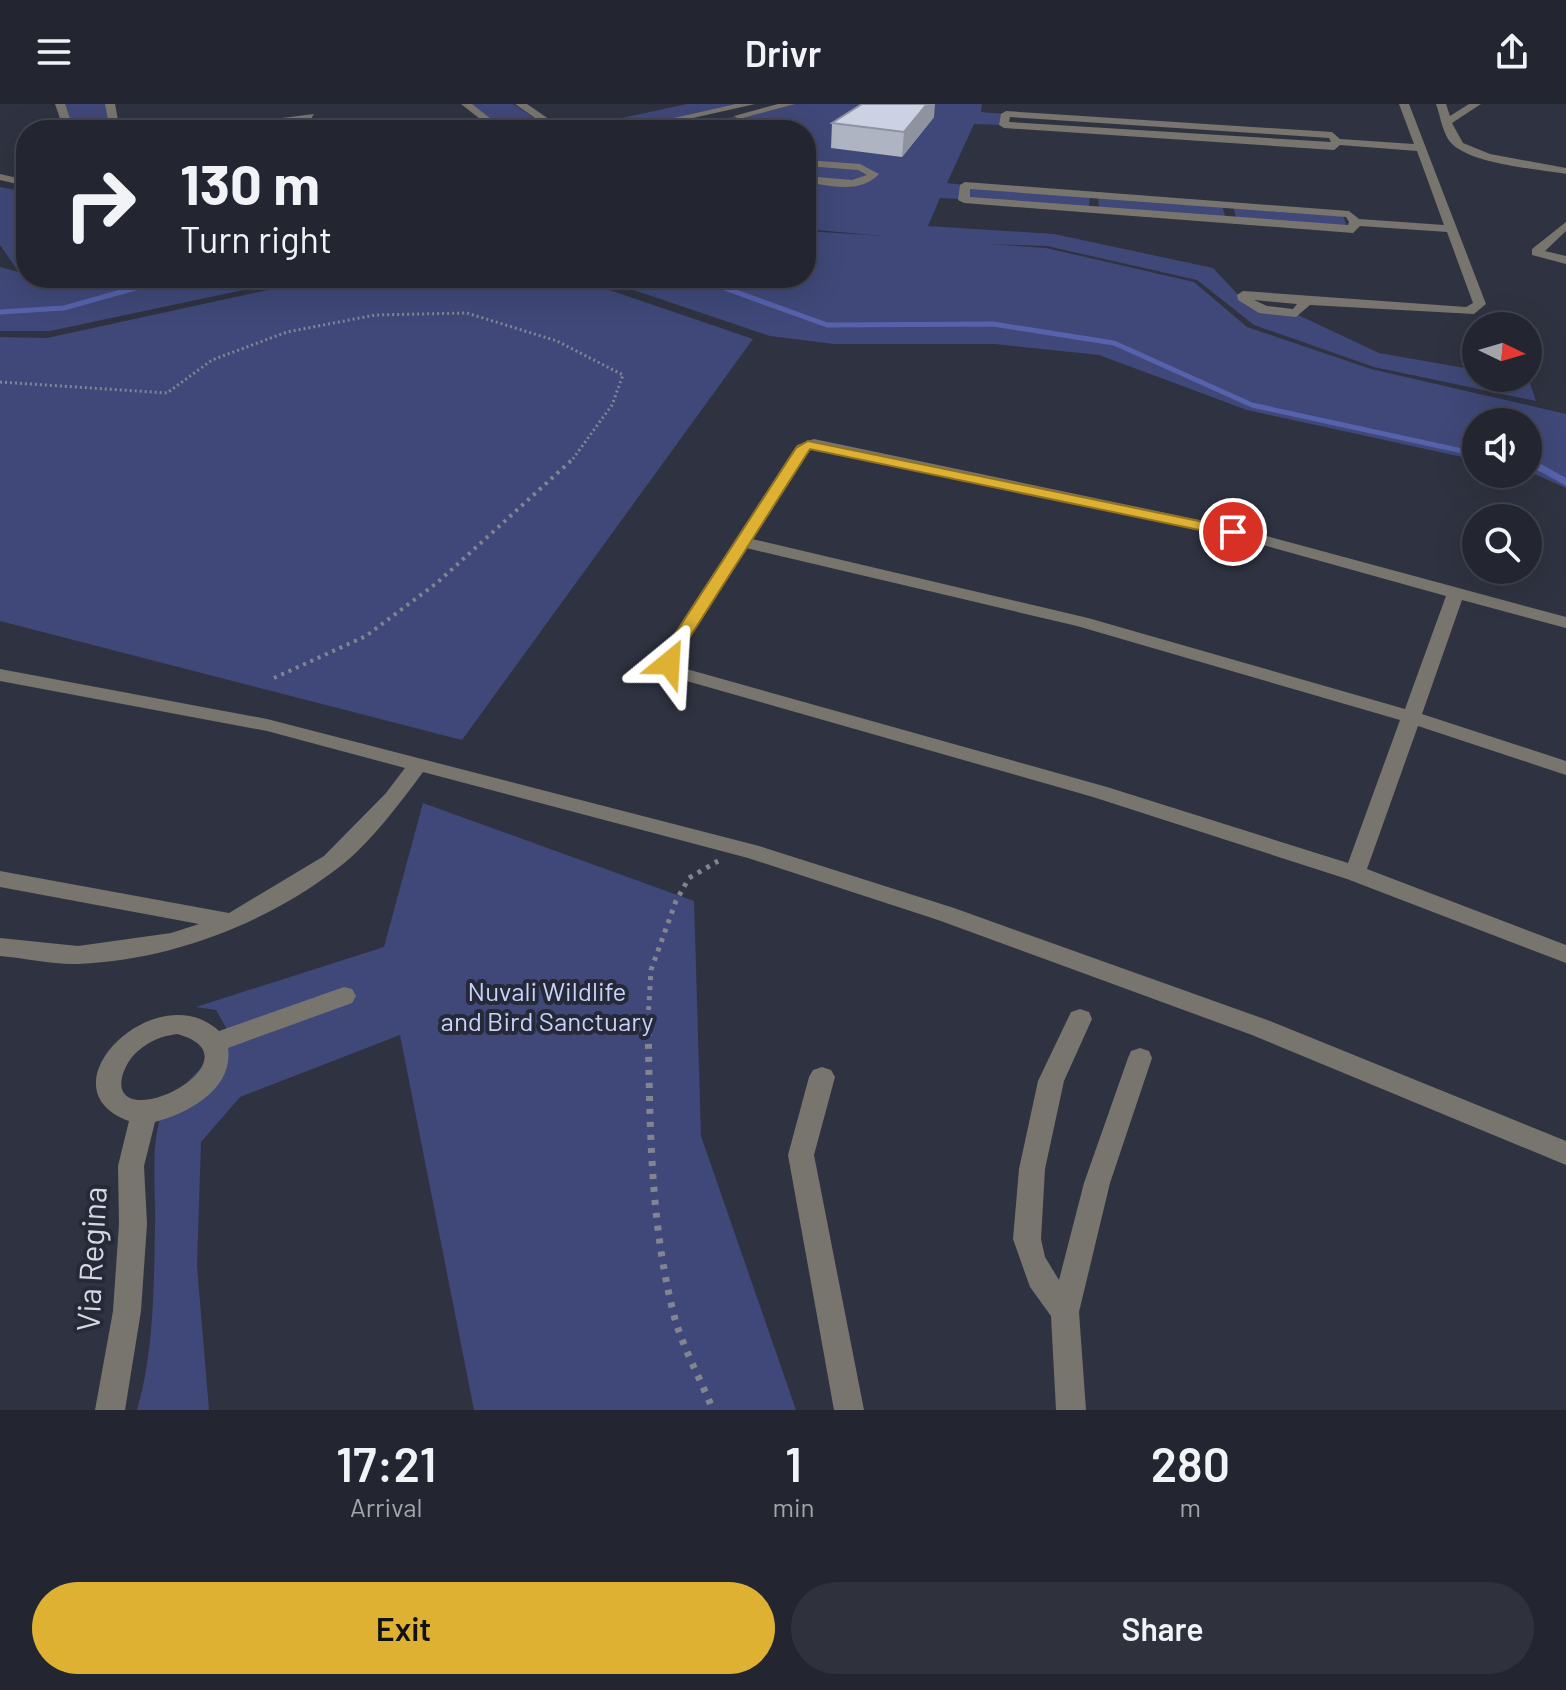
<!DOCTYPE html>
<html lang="en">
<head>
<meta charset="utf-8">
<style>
	:root { --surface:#232631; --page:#2f323d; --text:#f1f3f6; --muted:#a3a5ab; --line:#40434d; --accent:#deb133 }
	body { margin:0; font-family:Barlow,sans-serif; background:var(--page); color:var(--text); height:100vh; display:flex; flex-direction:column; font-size:30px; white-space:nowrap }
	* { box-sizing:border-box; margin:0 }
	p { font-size:26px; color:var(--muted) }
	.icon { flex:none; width:44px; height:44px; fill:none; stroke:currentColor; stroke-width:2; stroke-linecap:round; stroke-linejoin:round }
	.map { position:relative; height:1306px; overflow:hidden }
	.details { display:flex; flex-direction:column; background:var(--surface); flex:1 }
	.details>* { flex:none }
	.hud { position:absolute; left:16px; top:16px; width:800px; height:168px; border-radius:32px; box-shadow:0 8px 32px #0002,0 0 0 2px var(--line); background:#232631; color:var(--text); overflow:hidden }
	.needle { width:52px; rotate:95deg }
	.tools { position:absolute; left:1462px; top:208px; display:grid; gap:16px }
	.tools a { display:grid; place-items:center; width:80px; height:80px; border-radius:50%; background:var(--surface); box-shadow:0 8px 32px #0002,0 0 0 2px var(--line); font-size:40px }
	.pin { position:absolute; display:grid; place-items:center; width:68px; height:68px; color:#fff; margin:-34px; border:4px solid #fff; border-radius:50%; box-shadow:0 2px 8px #0007 }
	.me { position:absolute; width:88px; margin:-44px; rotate:27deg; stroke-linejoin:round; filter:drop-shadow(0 0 6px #0008) }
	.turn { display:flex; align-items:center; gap:28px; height:168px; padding:0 32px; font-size:36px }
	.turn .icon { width:104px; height:104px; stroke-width:2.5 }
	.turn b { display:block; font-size:56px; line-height:68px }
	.eta { display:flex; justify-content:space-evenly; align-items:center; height:136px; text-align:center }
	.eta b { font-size:48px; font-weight:600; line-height:56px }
	.cta { display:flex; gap:16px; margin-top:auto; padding:16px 32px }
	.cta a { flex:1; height:92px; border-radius:48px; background:var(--accent); color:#111; font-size:32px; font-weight:600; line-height:92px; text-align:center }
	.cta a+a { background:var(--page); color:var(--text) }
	header { display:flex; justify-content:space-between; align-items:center; height:104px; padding:0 32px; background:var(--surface); font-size:36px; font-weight:600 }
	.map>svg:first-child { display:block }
</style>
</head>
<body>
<header><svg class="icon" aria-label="menu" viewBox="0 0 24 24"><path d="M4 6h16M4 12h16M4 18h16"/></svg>Drivr<svg class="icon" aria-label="share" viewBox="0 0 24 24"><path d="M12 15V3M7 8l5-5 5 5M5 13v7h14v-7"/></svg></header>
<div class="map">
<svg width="1566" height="1306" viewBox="0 0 1566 1306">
	<rect width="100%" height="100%" fill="#2f3341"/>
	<path fill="#3f4878" d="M63,0h44l3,23 -37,3z
		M470,0h43l32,21 -40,5z
		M687,0h59l-124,26h-56z
		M791,0h191l-1,8 23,2 -2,11 -28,-1 -27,59 17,2 -4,14 -20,-1 -12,28 126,8 159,34 30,32 53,14 83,39 97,17v8h52l8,23 -162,-34 -120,-42 -57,-45 -150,-34 -59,-2 58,4 148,34 53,45 124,42 195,45v74l-38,-17v-49h-52v38l-229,-50 -148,-55 -104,-11h-161l-64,-8 -172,-58h208v-47l77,5 -77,-7v-99h-131z
		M969,82l121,10 -1,11 -122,-8z
		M0,83l26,5v80l-8,-1 -18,-26z
		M1098,92l124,10 4,13 -127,-11z
		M1233,103l110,8 4,12 -110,-7z
		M0,163l26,7v4h274l-250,53h-50z
		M309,177l277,1 167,57 -291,401 -462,-119v-284l47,1z
		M423,699l271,98 7,235 95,274h-322l-74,-375 -160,62 -39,45 -4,124 12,144h-72c17,-57 17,-125 18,-184 1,-36 -5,-76 6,-111 5,-15 57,-63 71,-77l-16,-28 -20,-3 188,-60z"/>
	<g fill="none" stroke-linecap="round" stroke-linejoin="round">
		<path stroke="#5662ab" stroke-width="5" d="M697,174l130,47 166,-1 121,19 138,62 224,49
			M0,208l64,-4 107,-30"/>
		<path stroke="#5662ab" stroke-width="7" d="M1528,361l13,3 25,14"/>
		<path stroke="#828591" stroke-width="3" stroke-dasharray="2 3" stroke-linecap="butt" d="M0,278l167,11 45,-33 75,-28 88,-17 92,-2 90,28 66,34 -11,30 -40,55"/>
		<path stroke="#828591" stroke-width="4" stroke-dasharray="3 5" stroke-linecap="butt" d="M274,574l92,-42 72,-54 136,-124"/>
		<path stroke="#828591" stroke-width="5" stroke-dasharray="4 6" stroke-linecap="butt" d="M648,916l3,-50 25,-69 13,-23 29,-17"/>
		<path stroke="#828591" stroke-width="7" stroke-dasharray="5 8" stroke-linecap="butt" d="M648,914c2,100 1,203 27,301 9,31 26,61 38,91"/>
		<path fill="#78756e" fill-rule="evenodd" d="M55,0h10l9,26h-10z
			M105,0h10l5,26h-32l21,-5z
			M461,0h11l33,26h-11z
			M515,0h12l32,22 -11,4h-22l19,-5z
			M736,0h19l-115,26h-19z
			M778,0h17l-56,15 -5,-3z
			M1399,0h10l77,200 -12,10 -164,-9 -14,12 -37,-4 -21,-13 -1,-5 6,-4 223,16 7,-4 -26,-71 -87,-6 -7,7 -389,-30 -6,-3 2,-15 5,-3 384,29 10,8 85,6 -27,-74 -77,-6 -6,5 -330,-22 -5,-3 2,-11 5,-3 326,21 8,7 74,5zM1010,13l319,21 2,4 -322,-20zM970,85l376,28 3,5 -1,3 -378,-28zM1254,196l43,4 -4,5 -26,-3z
			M1436,0h10l4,12 19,-12h12l-29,19 11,20 27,11 76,14v6c-27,-5 -103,-10 -118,-35 -6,-10 -8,-24 -12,-35z
			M314,10l-3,5 -40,4 -5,-3z
			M806,56l54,4 19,10c-19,20 -48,12 -73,8v-6l46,4 15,-5 -9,-5 -52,-4z
			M0,70l26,6v6l-26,-6z
			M1566,118v9l-21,20 21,5v8l-34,-9v-6z
			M814,335l419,88 333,90v11l-104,-28 -40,114 144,47v14l-148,-49 -51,143 199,76v18l-219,-84 -254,-82 -424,-121 -9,-13 1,-9 136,-209zM815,345l416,87 215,60 -41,113 -317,-91 -336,-79 56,-88zM746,444l331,78 323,94 -52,143 -241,-76 -424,-119 -5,-6 1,-8z
			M0,565l267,50 492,127 195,62 316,113 296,120v24l-314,-130 -314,-115 -190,-62 -325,-86c-22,30 -56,75 -85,96 -73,56 -167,92 -259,96 -26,1 -53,-6 -79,-8v-18l78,8 93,-13 28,-9 -199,-37v-16l229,42 95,-57 62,-63 19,-25 -138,-37 -267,-50z
			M344,883l8,2 4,7 -4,7 -124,45c6,41 -40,65 -73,74l-11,44 3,58 -6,87 -16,99h-30l18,-99 6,-87 -1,-58 11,-45c-91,-33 28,-148 90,-90zM177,930c64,17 2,66 -36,66 -32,0 -19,-36 -3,-49 11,-10 24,-15 39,-17z
			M1080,905l9,3 3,7 -28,62 -19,88 -4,70 4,18 14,23 25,-97 44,-125 3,-7 9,-3 9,3 3,7 -42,125 -31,129 7,98h-30l-5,-94 -21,-29 -17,-48 6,-70 19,-88 33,-69z
			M822,963l9,3 4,7 -21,78 50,255h-30l-46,-255 21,-78 4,-7z"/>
	</g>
	<path fill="#afb4c3" d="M934,13l-32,40 -71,-9 1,-25z"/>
	<path fill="#8f929f" d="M927,0h8l-1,13 -32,40 2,-25z"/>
	<path fill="#ccd1e3" stroke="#8f929f" stroke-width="2" d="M862,0h65l-23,28 -72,-9z"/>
	<path fill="#deb133" stroke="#907321" stroke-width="2" d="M808,337l425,87 7,4 -7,5 -423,-88 -131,205 -4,13h-12l-1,-13 134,-206z"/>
	<g text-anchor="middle" stroke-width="8" stroke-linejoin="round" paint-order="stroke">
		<g font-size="26" fill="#c8d2fb" stroke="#262937">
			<text x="547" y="897">Nuvali Wildlife<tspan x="547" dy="30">and Bird Sanctuary</tspan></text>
		</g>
		<g font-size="32" fill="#d5d8e1" stroke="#262937">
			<text transform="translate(92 1155) rotate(-87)" y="11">Via Regina</text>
		</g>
	</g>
</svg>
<div class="tools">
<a><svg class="needle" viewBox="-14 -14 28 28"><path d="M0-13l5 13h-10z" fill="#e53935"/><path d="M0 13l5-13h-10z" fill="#a3a5ab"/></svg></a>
<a><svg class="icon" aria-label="sound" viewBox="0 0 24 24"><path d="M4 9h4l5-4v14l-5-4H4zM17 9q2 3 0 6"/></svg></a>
<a><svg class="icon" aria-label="search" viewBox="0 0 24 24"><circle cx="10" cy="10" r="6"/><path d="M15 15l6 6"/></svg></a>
</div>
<div class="pin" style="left:1233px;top:428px;background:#d93025"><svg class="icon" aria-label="arrive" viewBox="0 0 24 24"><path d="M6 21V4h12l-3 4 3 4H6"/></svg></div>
<svg class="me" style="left:669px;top:559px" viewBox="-20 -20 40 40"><path d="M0-17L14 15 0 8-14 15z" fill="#deb133" stroke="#fff" stroke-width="4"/></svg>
<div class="hud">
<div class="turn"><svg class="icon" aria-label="right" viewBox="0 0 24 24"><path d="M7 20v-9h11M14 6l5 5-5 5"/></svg><div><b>130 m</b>Turn right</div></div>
</div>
</div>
<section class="details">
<div class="eta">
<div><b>17:21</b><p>Arrival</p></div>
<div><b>1</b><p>min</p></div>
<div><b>280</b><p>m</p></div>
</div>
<div class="cta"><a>Exit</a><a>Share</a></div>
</section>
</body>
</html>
